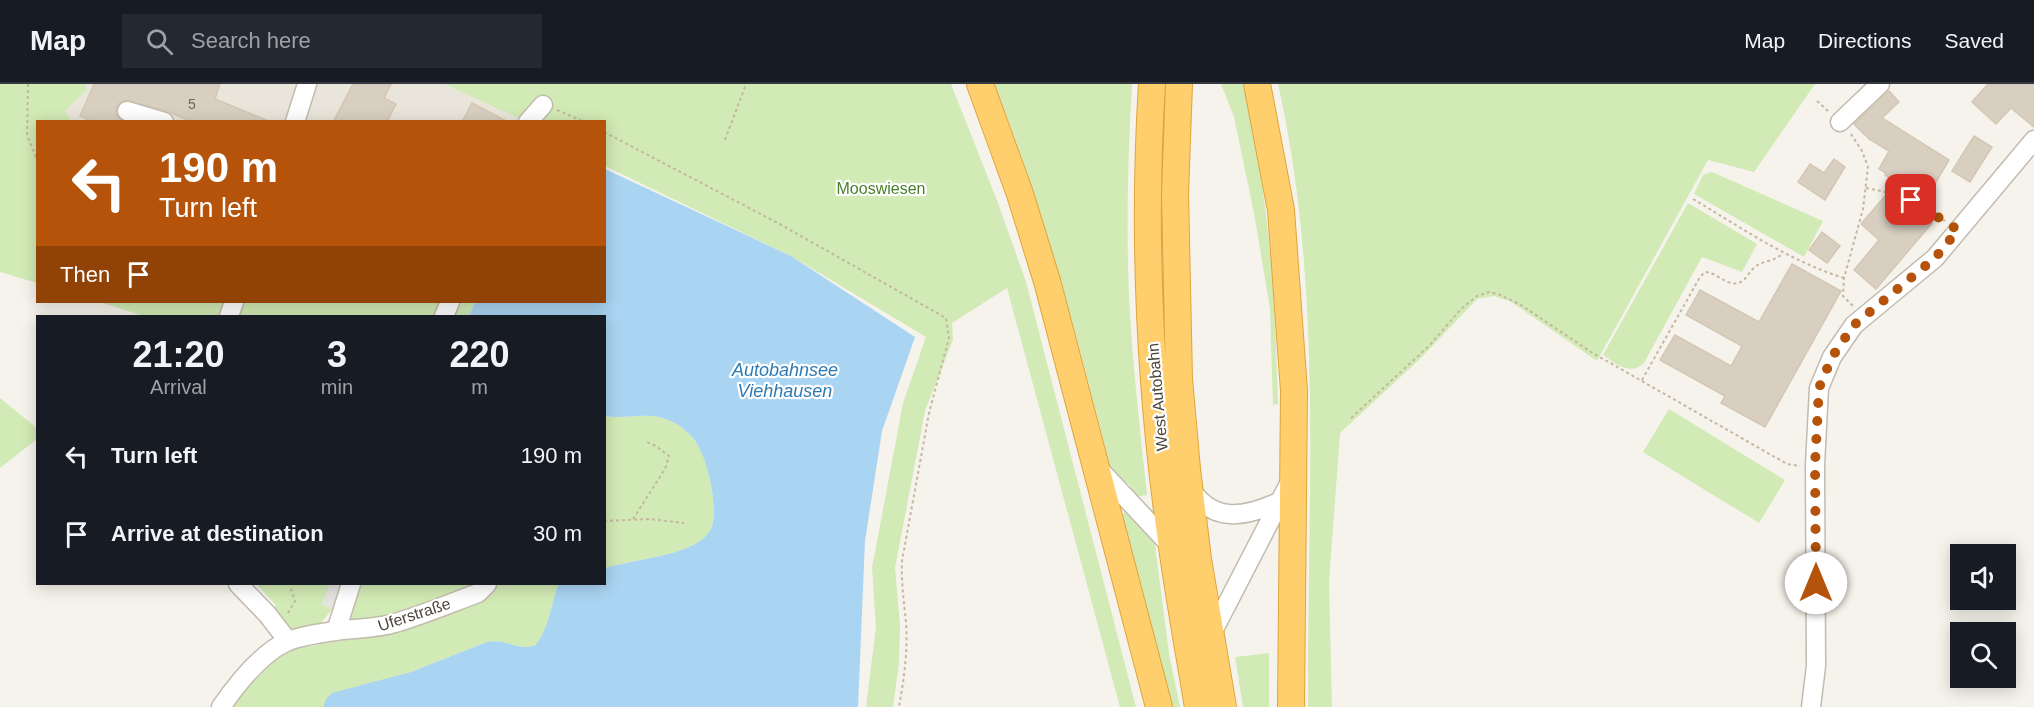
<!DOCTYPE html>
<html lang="en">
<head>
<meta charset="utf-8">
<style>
	:root { --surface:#171b24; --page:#242831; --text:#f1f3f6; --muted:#9ea1a6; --line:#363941 }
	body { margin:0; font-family:Arial,sans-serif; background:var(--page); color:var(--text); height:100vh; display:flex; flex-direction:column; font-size:22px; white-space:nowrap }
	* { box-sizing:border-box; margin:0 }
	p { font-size:20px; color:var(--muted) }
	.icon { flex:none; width:33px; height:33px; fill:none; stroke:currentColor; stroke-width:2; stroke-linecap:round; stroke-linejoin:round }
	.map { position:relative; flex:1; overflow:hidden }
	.details { position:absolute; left:36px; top:231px; width:570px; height:270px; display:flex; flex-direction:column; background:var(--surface); border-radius:0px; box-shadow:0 3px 15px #0003 }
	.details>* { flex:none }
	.guide { position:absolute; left:36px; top:36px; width:570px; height:183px; border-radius:0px; box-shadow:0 3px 15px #0003; background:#b45309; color:#fff; overflow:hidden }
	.buttons { position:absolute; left:1950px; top:460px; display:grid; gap:12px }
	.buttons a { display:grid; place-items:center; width:66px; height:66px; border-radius:0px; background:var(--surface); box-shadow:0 3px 15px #0003; font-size:30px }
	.pin { position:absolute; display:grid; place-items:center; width:51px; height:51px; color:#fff; margin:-26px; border-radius:12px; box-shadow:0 3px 9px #0006 }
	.me { position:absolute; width:66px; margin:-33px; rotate:0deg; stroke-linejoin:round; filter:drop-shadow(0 0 4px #0008) }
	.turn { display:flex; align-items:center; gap:21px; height:126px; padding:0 24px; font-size:27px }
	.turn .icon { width:78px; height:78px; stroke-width:2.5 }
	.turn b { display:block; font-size:42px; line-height:51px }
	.then { display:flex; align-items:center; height:57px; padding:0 24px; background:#0003; gap:12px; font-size:22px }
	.eta { display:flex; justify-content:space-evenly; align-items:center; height:102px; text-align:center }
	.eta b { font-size:36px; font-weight:700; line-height:42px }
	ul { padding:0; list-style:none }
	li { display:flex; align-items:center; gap:18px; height:78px; padding:0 24px }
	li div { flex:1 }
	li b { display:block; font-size:22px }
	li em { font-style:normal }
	header { display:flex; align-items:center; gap:36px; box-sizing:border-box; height:84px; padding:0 30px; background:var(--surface); border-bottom:2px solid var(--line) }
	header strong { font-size:28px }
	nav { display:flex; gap:33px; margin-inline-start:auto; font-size:21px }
	.search { width:420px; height:54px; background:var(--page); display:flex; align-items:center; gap:15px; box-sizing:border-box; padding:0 21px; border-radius:0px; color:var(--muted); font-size:22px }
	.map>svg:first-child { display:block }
</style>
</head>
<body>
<header>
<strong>Map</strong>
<div class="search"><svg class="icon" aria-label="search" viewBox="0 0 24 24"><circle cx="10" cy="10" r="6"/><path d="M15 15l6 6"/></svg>Search here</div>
<nav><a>Map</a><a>Directions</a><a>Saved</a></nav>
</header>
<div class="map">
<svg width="2034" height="623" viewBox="0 0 2034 623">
	<rect width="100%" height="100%" fill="#f6f3ec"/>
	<path fill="#eae5da" d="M85,0h359l78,35 -2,3h-448l-7,-11 22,-21z"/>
	<path fill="#d2eab5" d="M0,0h85l2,6 -22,21 7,10 -34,1 -1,161 -37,-11z
		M444,0h507l47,119 28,79 110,425h-16l-113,-419 -55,35 1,17 -28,71 -30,157 5,57 -1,38 -6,44h-27l10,-80 -4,-59 31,-165 23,-66 -135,-81 -186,-90 -1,-44 -79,-1z
		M994,0h138c-4,70 -6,141 -3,210 3,68 11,134 18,201l-14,2 -3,-12 -7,-5 -9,1c-35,-134 -68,-269 -120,-397z
		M1221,0h22c26,105 32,213 35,320l-5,1 -3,-96 -16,-96 -20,-96z
		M1278,0h537l-61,88 -46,-12 -111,201 -87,-60 -16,-5 -17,3 -56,59 -81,75 -11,149 3,125h-24c-1,-207 16,-419 -30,-623z
		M1712,88l111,49 -19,36 -110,-63 9,-19z
		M1688,119l69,41 -15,28 -40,-15 -58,106c-14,13 -28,1 -41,-8z
		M100,218h342l-6,14h-293z
		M455,218h20l-6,14h-21z
		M0,314l38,31 -1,10 -37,29z
		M1669,325l116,71 -26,43 -116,-71z
		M605,332c20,4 44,-5 63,4 11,4 21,12 28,22 12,19 22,63 16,84 -1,6 -10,14 -15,17 -24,14 -65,17 -92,25z
		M1125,427l29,26 15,117 11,53h-13l-48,-186z
		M256,500h74l-8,20 10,5 -14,18 -22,5 -12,-5 -15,-15 7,-7z
		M356,500h205l-3,2c-7,20 -9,41 -21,59 -21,7 -29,-7 -50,-3l-76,30 -85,27 -3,8h-95c11,-13 21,-28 33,-40 21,-20 57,-22 84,-27l4,-28z
		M1269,569v54h-26l-8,-50z"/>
	<path fill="#e5e3e0" d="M330,500h21l-10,30 -19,-10z"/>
	<path fill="#a9d4f2" d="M605,85l186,87 124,81 -33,94 -17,110 -7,166h-535l3,-8 6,-6 79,-21 76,-30c21,-4 29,10 49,3 13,-18 15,-39 22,-60l3,-1h43l1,-16c27,-8 68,-11 92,-25 5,-3 14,-11 15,-17 6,-21 -4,-65 -16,-84 -7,-10 -17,-18 -28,-22 -19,-9 -43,0 -63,-4l-1,-100h-135l6,-14h129z"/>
	<path fill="#d8cfc1" stroke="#d3c7b4" stroke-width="1.5" d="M94,0h126l-5,15 56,23h-79l-25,-11 -42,-11 -6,3 -3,5v6l7,8h-29l-14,-6z
		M353,0h38l-7,14 12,6 -9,18h-54z
		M1988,0h46v43l-23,-19 -15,16 -24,-22z
		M1889,7l10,11 -17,16 67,42 -30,51 13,12 -56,66 -22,-19 25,-30 -18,-16 24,-28 9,-15 -9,-6 1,-2 -7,-4 10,-18 -20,-12 -15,-15z
		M472,19l36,19h-46z
		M1974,52l18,11 -22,35 -18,-11z
		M1834,75l11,8 -20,33 -27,-18 12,-18 14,9z
		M1822,148l18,14 -13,17 -18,-13z
		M1792,180l49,27 -76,136 -44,-24 4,-7 -65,-36 15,-25 56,31 11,-20 -56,-31 14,-25 59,32z"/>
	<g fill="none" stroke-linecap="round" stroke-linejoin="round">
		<g stroke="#c2bbae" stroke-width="21">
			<path id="minor" d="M127,27l37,11
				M295,38l12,-38
				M528,38l15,-17
				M1840,38l40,-38
				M229,232l5,-14
				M444,232l6,-14
				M1097,383l75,80
				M1189,402c23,39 57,31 92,15
				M238,500l29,30 21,27
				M336,547l15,-47
				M1211,551l79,-153
				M221,623c16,-23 39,-53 65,-65 14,-6 34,-9 50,-11 20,-3 40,-2 59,-8 28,-8 56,-20 83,-30l9,-9
				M1811,623l5,-41 -1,-201 4,-77 13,-31 22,-32 81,-67 99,-118"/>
		</g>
		<g stroke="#e0a43c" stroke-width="28">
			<path id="highway" d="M980,0l40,110 27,87 112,426
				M1152,0c-9,141 -3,285 15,426 8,66 20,131 31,197
				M1179,0l-4,110 4,185 8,90 11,90 25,148
				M1257,0l24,126 13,181 -3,316"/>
		</g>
		<path stroke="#c4b79f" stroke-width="2" stroke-dasharray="3 3" stroke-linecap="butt" d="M28,0l-1,51 11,27
			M1817,17l11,10
			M557,26l28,12
			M604,48l172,90 170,96 3,20 -20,75 -27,148c-1,21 2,41 4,62 2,28 -2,56 -7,84
			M1851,50l11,17 6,16 -5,42 -19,69 -1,18 10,10
			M725,56l21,-56
			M1866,104c29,5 54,15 79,33
			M1693,115c49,29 96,62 151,79
			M1642,296l58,-103 5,-5c11,1 17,9 26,11 13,3 15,-8 23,-15 9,-9 20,-5 29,-15
			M1351,334l79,-73 31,-36 16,-13 12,-4 9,2 23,11 70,47 196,112 13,2
			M633,435l32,-50 4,-13 -13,-10 -9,-4
			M604,437l45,-2 35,4
			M288,529l7,-12 -5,-15"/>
		<use href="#minor" stroke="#fff" stroke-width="18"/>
		<use href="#highway" stroke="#ffcf6e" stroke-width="26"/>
	</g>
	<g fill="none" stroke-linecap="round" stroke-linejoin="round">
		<path stroke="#b45309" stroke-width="10" stroke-dasharray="0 18" d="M1816,499l-1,-118 4,-77 13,-31 22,-32 81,-67 23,-28 -47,-30"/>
	</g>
	<g text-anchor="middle" stroke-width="4.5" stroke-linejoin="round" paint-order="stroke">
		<g font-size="14" fill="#6e675b">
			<text x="192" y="25">5</text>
		</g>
		<g font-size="16" fill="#4a7f2a" stroke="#fff">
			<text x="881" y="110">Mooswiesen</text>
		</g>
		<g font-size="16" fill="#4b4439" stroke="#fff">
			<text transform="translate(1157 313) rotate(-95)" y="6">West Autobahn</text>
			<text transform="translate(414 530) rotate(-18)" y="6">Uferstraße</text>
		</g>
		<g font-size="18" font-style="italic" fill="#2e7ab2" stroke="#fff">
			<text x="785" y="292">Autobahnsee<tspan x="785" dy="21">Viehhausen</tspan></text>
		</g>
	</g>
</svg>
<div class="buttons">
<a><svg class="icon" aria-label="sound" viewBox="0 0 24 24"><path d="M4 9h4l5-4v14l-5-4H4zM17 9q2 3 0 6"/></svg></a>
<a><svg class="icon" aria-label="search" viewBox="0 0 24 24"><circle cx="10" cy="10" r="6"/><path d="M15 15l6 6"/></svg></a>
</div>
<div class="pin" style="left:1911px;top:116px;background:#d93025"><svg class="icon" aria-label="arrive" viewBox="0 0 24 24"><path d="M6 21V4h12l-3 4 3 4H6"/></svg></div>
<svg class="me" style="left:1816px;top:499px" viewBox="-20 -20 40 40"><circle r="19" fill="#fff"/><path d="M0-13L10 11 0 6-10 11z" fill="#b45309"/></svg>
<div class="guide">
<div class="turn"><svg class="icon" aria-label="left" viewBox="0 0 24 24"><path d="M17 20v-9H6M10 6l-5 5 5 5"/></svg><div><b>190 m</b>Turn left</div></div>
<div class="then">Then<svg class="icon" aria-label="arrive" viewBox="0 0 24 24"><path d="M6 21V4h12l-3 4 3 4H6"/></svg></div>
</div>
<section class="details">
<div class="eta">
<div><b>21:20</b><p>Arrival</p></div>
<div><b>3</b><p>min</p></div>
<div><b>220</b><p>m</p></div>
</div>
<ul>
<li><svg class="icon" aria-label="left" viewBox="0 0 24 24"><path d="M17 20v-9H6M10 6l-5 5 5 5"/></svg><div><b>Turn left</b></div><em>190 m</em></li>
<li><svg class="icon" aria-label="arrive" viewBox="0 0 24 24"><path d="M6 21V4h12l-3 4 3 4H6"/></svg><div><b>Arrive at destination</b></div><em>30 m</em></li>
</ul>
</section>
</div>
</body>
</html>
